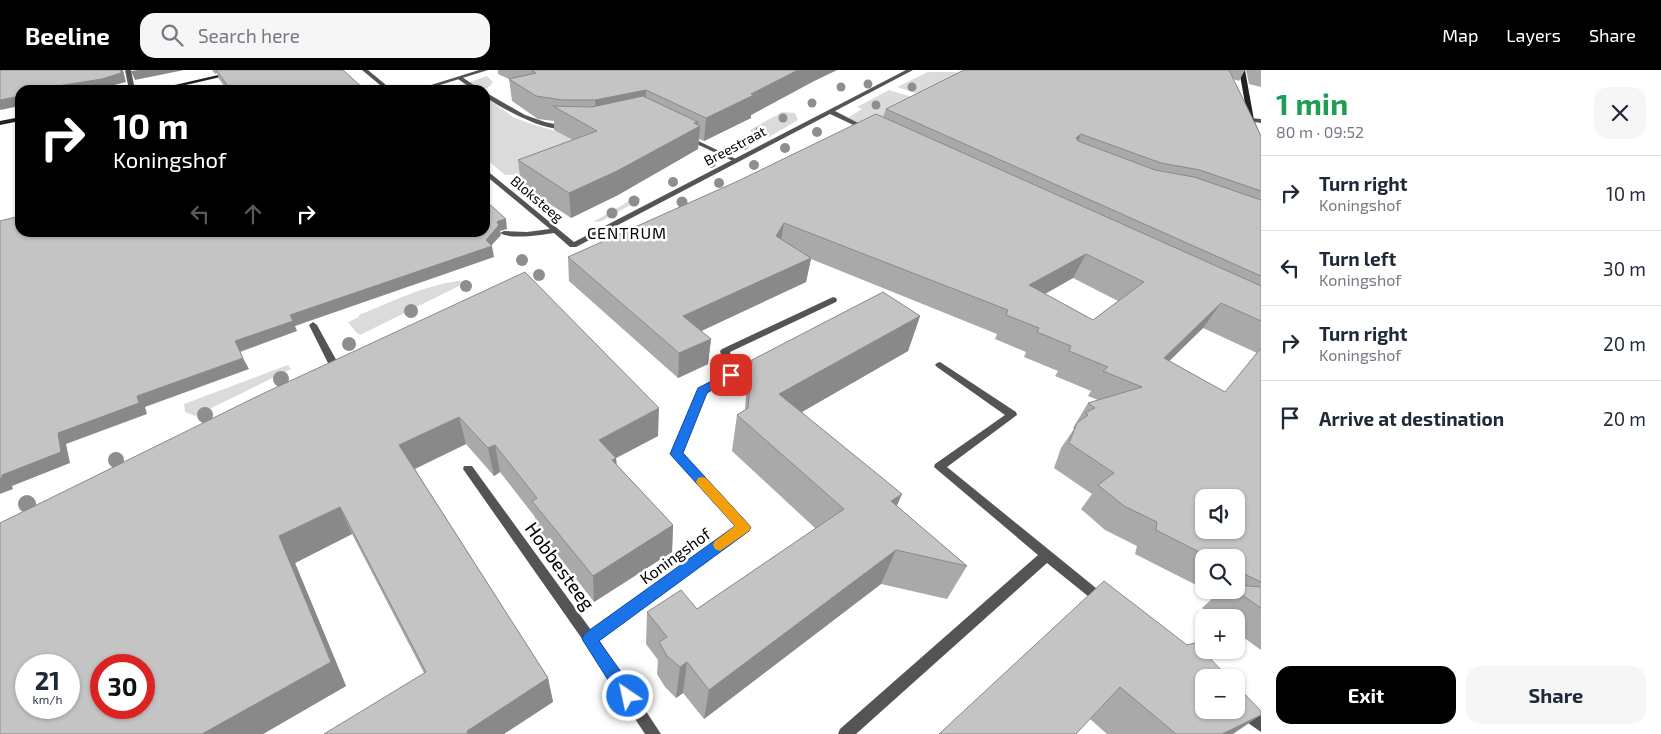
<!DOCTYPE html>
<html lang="en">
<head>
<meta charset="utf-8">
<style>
	:root { --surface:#fff; --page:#f6f6f7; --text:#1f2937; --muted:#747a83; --line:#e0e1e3; --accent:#000 }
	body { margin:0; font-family:"Exo 2",sans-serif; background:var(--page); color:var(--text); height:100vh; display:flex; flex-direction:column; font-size:19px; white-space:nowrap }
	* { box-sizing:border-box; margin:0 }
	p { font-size:16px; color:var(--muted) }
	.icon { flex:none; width:28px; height:28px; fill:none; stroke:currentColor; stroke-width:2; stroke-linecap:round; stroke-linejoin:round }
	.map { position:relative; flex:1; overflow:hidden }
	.details { display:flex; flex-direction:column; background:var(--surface); width:400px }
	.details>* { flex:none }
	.guide { position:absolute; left:15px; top:15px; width:475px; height:152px; border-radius:15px; box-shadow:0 1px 4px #0004; background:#000; color:#fff; overflow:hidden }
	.controls { position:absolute; left:1195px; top:419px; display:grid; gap:10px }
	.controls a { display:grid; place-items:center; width:50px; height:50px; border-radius:10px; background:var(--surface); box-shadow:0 1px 4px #0004; font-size:25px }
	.speed { position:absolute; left:15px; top:584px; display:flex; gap:10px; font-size:25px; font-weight:700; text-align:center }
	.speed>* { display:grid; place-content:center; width:65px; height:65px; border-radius:50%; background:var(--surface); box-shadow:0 1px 4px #0004; line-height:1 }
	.speed small { font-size:12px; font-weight:400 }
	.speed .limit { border:8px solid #d22; background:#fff; color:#111 }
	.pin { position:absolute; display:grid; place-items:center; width:42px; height:42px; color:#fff; margin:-21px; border-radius:10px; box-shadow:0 2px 8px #0006 }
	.me { position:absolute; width:55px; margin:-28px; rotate:326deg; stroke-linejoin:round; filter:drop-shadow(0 0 4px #0008) }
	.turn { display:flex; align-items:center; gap:18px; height:105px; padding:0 15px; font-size:22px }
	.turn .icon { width:65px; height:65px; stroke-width:2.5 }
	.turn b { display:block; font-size:35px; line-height:42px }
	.lanes { display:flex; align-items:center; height:48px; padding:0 15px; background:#0003; justify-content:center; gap:25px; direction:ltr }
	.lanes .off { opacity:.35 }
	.round { display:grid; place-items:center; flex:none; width:52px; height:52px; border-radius:15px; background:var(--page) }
	.head { display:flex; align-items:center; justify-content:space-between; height:85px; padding:0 15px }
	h1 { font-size:30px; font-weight:700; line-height:38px; color:#1e9e55 }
	.cta { display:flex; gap:10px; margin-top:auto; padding:10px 15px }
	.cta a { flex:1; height:58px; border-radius:15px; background:var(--accent); color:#fff; font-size:20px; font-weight:700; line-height:58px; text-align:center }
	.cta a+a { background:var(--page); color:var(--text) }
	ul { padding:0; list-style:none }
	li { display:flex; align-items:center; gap:15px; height:75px; padding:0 15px; border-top:1px solid var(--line) }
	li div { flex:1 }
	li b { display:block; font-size:19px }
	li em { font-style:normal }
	header { display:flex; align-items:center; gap:30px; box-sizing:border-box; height:70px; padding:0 25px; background:var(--accent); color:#fff }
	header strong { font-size:24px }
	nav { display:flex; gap:28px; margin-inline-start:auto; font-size:18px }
	.search { width:350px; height:45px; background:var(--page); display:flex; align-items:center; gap:12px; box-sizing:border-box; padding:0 18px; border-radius:15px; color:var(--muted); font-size:19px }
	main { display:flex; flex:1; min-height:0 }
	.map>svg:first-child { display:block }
</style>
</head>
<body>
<header>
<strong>Beeline</strong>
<div class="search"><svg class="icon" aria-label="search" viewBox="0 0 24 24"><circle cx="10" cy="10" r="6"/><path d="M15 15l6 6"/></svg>Search here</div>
<nav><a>Map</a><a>Layers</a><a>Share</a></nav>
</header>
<main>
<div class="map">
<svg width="1261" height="664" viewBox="0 0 1261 664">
	<rect width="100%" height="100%" fill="#fff"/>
	<path fill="#dbdbdb" d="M928,2h28l8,4 -42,19 -25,-8z
		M487,6l6,6c-7,14 -33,8 -46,8z
		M889,20l30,9 -50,25h-7l-12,-4 -1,-3 13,-8 -5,-2z
		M485,27l28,20 18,7 65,19 -58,32h-33l-20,-17z
		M782,42l13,1 3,7 -29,17 -18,-5 -1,-2z
		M636,127l5,2 -39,22 -9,1z
		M459,211l6,2 -105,52 -4,-3 -8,-10 11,-5v-2c32,-13 66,-30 100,-34z
		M288,295l3,4 -96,47 -10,-4 -1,-8z"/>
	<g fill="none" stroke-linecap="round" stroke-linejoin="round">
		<path fill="#545454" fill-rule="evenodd" d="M458,7h4l19,13h-7l-16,-11z
			M485,22l40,23 20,7 24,5c-17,10 -69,-20 -84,-30z
			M686,67h4l48,23 -5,1 -47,-22z"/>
		<path fill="#545454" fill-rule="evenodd" d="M125,0h6l4,20h-6z
			M362,0h6l24,20h-6z
			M479,0h9l-64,20h-9z
			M906,0h7l-78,41 33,17v2h-4l-34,-16 -254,133h-6l-16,-14c-13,2 -43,7 -54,0l4,-2 23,1 23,-3 -65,-54v-6l89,73z
			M1251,48l10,1v4l-12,-2v-2z
			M833,227l3,1 1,2 -1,2 -106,50 6,23 -30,18 -24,60 66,71 2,3 -2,3 -149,110 62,94h-16l-60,-91 -122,-174 1,-3h8l119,164 145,-104 -65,-72 28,-65 27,-15 -6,-23 2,-2z
			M313,252l4,3 22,40 -2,2 -3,1 -5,-3 -20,-40z
			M940,292l76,50 1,3 -70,52 160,130 2,4 -2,4 -4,2 -4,-2 -52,-42 -191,171h-18l2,-5 198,-174 -104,-88 1,-3 70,-49 -68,-48 -2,-2 2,-2z
			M1236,629l25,17v16l-30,-21 5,-1z"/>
		<path fill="#212121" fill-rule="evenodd" d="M240,0h11l-87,20h-11z
			M1239,0h6l9,50 7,16v9l-3,-2 -10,-23z
			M20,47v4l-20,4v-4z"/>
	</g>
	<g fill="#8e8e8e">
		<circle cx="868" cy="14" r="4.5"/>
		<circle cx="841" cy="17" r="4.5"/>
		<circle cx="912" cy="17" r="4.5"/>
		<circle cx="812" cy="33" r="4.5"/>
		<circle cx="876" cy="35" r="4.5"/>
		<circle cx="783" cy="48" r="4.5"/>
		<circle cx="760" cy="61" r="5"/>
		<circle cx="817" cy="62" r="5"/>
		<circle cx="744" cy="75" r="5"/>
		<circle cx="785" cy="78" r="5"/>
		<circle cx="711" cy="93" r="5"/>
		<circle cx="754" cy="95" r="5"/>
		<circle cx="673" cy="112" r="5"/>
		<circle cx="719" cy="113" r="5"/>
		<circle cx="634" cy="131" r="5.5"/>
		<circle cx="682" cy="132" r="5.5"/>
		<circle cx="612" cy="143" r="5.5"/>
		<circle cx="522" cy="190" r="6"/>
		<circle cx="539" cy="205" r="6"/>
		<circle cx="466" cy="216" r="6"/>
		<circle cx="411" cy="241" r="7"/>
		<circle cx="349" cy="274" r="7"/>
		<circle cx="281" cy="309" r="8"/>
		<circle cx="205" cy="345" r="8"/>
		<circle cx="116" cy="390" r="8"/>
		<circle cx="27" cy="434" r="9"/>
	</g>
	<path fill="#a9a9a9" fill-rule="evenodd" d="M212,0h131l22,20h-138l-8,-11 -2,-6 -2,1z
		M498,0h339l-23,11 -63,34v3l-47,23 -5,-2 -1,10 -80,46 -47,23 -50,-33 -3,-25 55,-20 -19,-10v-9l-16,-2 -26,-18 -3,-22 -11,-5z
		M964,0h281l-6,11 -6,-2 28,57v514l-25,-18v-14h-20l-14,-10 14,-13 -11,-5h31v-32h-32v31l-69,-35 2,-8 -32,-16 -24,-21 11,-15 -38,-26 7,-20 13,-19 -1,-1 15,-25 10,-3 -10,-4 3,-5 -36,-15 3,-5 -34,-14 2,-5 -31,-13 2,-5 -186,-75 -5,23 -105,49 10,8 -3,25 -30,14 -109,-97 -1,-24 315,-140 3,-8zM1073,208l45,23 -25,19 -48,-26zM1203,258l54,25 -32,39 -56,-31z
		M1246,0h15v17l-12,-3z
		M920,246l-12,35 -106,61 95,94 70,60 -20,33 -66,-15 -177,135 -21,-26 -7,5 -11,-11 -8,-13 1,-14 -12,-16 1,-32 50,-3 119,-80 -84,-78 5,-36 8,-5 1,-15 6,-35z
		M262,324l396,42 -42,22 1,7 56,60 -1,27 -78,50 -57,-74 -2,-11 -35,-45 -6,4 -28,-32 -51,25 133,209 5,24 -129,-29 -72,-139 -57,29 51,123 -83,48z
		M1104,511l129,153h-126l-17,-15z"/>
	<path fill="#898989" d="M121,0h2l3,12 -19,5 -16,3h-59z
		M138,0h46l-49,10 -4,-9z
		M798,0h39l-23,11 -63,34v3l-47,23 2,-23z
		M646,20v22l-50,11 -1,-23z
		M20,26v10l-20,4v-10z
		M698,52v5l2,-1 -2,23 -80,46 -47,23 -2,-25z
		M1081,64l-9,22 4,-18z
		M506,149l1,10 -7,2 1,4 -11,12 2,-1 2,11 -199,69 2,5 -57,21 -5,-11 55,-26 196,-75 12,-19z
		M784,153l-4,23 -4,-10z
		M1086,184l-13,24 -55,31 11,-24z
		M811,188l-5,24 -124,58 1,-24z
		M1221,233l-18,25 -56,55 17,-25z
		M920,246l-12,35 -136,78 7,-35z
		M711,269l-3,25 -30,14 1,-25z
		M243,288l6,11 -104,38 2,7 -81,30 4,19 -58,23 1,3 -13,5v-15l2,-4 56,-42 79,-37z
		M659,338l-1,28 -42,22 1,27 -18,-45z
		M459,347l7,27 -58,28 -9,-27z
		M495,375l5,27 -6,4 -6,-28z
		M902,424l-15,35 4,-28z
		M340,437l12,27 -57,29 51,123 -83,48h-61l77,-198z
		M673,455l-1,27 -78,50 -1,-26z
		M896,480l-15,34 -177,135 5,-29z
		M687,592l-4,31 -7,5 4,-31z
		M548,608l5,24 -49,32h-36l-1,-3z
		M1261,645l-28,19h-11z"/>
	<path fill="#c4c4c4" stroke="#898989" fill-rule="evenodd" d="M0,0h121v3l-19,6 -70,11h-12v6l-20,4z
		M216,0h127l22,20h-134z
		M531,0h267l-47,24 3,1 -48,23 -60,-28 -51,10h-32l-27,-4 -27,-17 27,-6z
		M964,0h265l32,66v55l-61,-21 -39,-7 -80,-29 -5,4 2,3 77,29 39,7 67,23v76l-375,-167z
		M643,26l55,26 -4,1 6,3 -83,45 -48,22 -51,-33 79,-29 -44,-25 39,1z
		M876,44l385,172v35l-40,-18 -57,55 61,34 36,-44v234l-25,-12v-12h-25l-55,-28 1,-8 -33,-16 -26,-21 16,-12 -45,-30 8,-20 11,-8 -3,-2 10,-5 -7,-5 54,-16 -39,-16 5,-4 -39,-16 2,-5 -34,-14 2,-4 -33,-13 2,-5 -224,-87 -8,13 35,22 -128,58 28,23 -32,14 -111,-96 170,-76zM1086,184l58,28 -51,38 -64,-35zM1204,428h32v32h-32z
		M485,130l21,19 -8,2 -1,2 2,2 -13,15 6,6 -202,69 3,6 -58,20 8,17 -106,38 2,7 -81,30 3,19 -59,23v3l-2,1v-258l20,-5v16h465z
		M525,202l134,136 -60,32 17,18 -4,2 61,65 -80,51 -61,-75 5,-3 -42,-53 -7,3 -29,-31 -60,28 149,233 -81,53 1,3h-144l102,-62 -86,-165 -61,29 52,126 -129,72h-202v-211l262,-129zM26,595h43v43h-43zM101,595h43v43h-43z
		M883,222l37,24 -141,78 123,100 -11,7 76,65 -71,-16 -187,140 -22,-28 -7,5 -13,-11 -8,-14 8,-5 -20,-25 34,-22 16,19 147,-100 -107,-94 11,-7 4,-48z
		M1104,511l83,64 8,-2 34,35h-25v32h32v-25l25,26v4l-39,19h-46l-56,-47 -44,47h-137z
		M1236,515l25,2v21l-26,-18h1z"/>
	<path fill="#1a73e8" stroke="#114b97" d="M731,301l5,4 -2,2 -27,16 -24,60 68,74 -2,4 -150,110 35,49 2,6 -2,6 -6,2 -6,-2 -40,-63 2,-5 151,-108 -65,-72 28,-66z"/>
	<path fill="#f59e0b" d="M702,407l4,1 45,49 -2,4 -29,20 -5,-2 -2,-4 2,-4 20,-15 -37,-41 -2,-3 2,-4z"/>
	<g text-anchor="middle" stroke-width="5" stroke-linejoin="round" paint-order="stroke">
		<g font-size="14" fill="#000" stroke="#fff">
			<text transform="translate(735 76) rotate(-28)" y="5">Breestraat</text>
			<text transform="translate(537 129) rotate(40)" y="5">Bloksteeg</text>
		</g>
		<g font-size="16" letter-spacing="1" fill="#000" stroke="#fff">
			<text x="627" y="169">CENTRUM</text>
		</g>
		<g font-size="16" fill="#000" stroke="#fff">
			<text transform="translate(675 486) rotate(-36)" y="6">Koningshof</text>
		</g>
		<g font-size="19" fill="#000" stroke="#fff">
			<text transform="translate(560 496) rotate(54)" y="7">Hobbesteeg</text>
		</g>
	</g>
</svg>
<div class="controls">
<a><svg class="icon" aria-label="sound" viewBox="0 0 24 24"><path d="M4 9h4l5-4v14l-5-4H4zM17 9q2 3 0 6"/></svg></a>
<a><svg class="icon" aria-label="search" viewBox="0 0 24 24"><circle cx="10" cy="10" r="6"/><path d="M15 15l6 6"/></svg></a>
<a>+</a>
<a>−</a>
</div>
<div class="speed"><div>21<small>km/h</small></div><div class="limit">30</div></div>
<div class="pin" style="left:731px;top:305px;background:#d93025"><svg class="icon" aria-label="arrive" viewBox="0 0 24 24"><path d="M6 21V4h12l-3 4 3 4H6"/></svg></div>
<svg class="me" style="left:628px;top:626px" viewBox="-20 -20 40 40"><circle r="17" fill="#1a73e8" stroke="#fff" stroke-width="3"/><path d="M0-11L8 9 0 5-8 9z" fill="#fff"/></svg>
<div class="guide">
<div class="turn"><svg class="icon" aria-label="right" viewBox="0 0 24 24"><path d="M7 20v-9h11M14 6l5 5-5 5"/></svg><div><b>10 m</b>Koningshof</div></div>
<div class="lanes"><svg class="icon off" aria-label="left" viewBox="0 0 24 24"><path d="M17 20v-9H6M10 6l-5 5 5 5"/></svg><svg class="icon off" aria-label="ahead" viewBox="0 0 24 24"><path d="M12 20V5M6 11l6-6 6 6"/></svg><svg class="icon" aria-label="right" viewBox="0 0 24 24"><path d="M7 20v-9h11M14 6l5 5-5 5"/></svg></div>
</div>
</div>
<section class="details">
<div class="head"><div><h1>1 min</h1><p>80 m · 09:52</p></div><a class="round"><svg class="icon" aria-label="close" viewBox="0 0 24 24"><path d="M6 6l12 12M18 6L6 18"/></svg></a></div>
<ul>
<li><svg class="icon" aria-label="right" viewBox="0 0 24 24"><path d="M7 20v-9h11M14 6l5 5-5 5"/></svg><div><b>Turn right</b><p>Koningshof</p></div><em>10 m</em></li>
<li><svg class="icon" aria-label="left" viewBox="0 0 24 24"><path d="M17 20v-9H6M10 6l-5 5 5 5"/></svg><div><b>Turn left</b><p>Koningshof</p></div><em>30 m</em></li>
<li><svg class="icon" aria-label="right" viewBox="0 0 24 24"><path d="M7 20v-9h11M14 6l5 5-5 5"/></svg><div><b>Turn right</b><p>Koningshof</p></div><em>20 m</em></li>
<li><svg class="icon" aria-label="arrive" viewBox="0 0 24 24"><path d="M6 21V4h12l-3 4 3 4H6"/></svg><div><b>Arrive at destination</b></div><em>20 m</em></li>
</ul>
<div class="cta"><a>Exit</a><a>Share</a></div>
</section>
</main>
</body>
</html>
